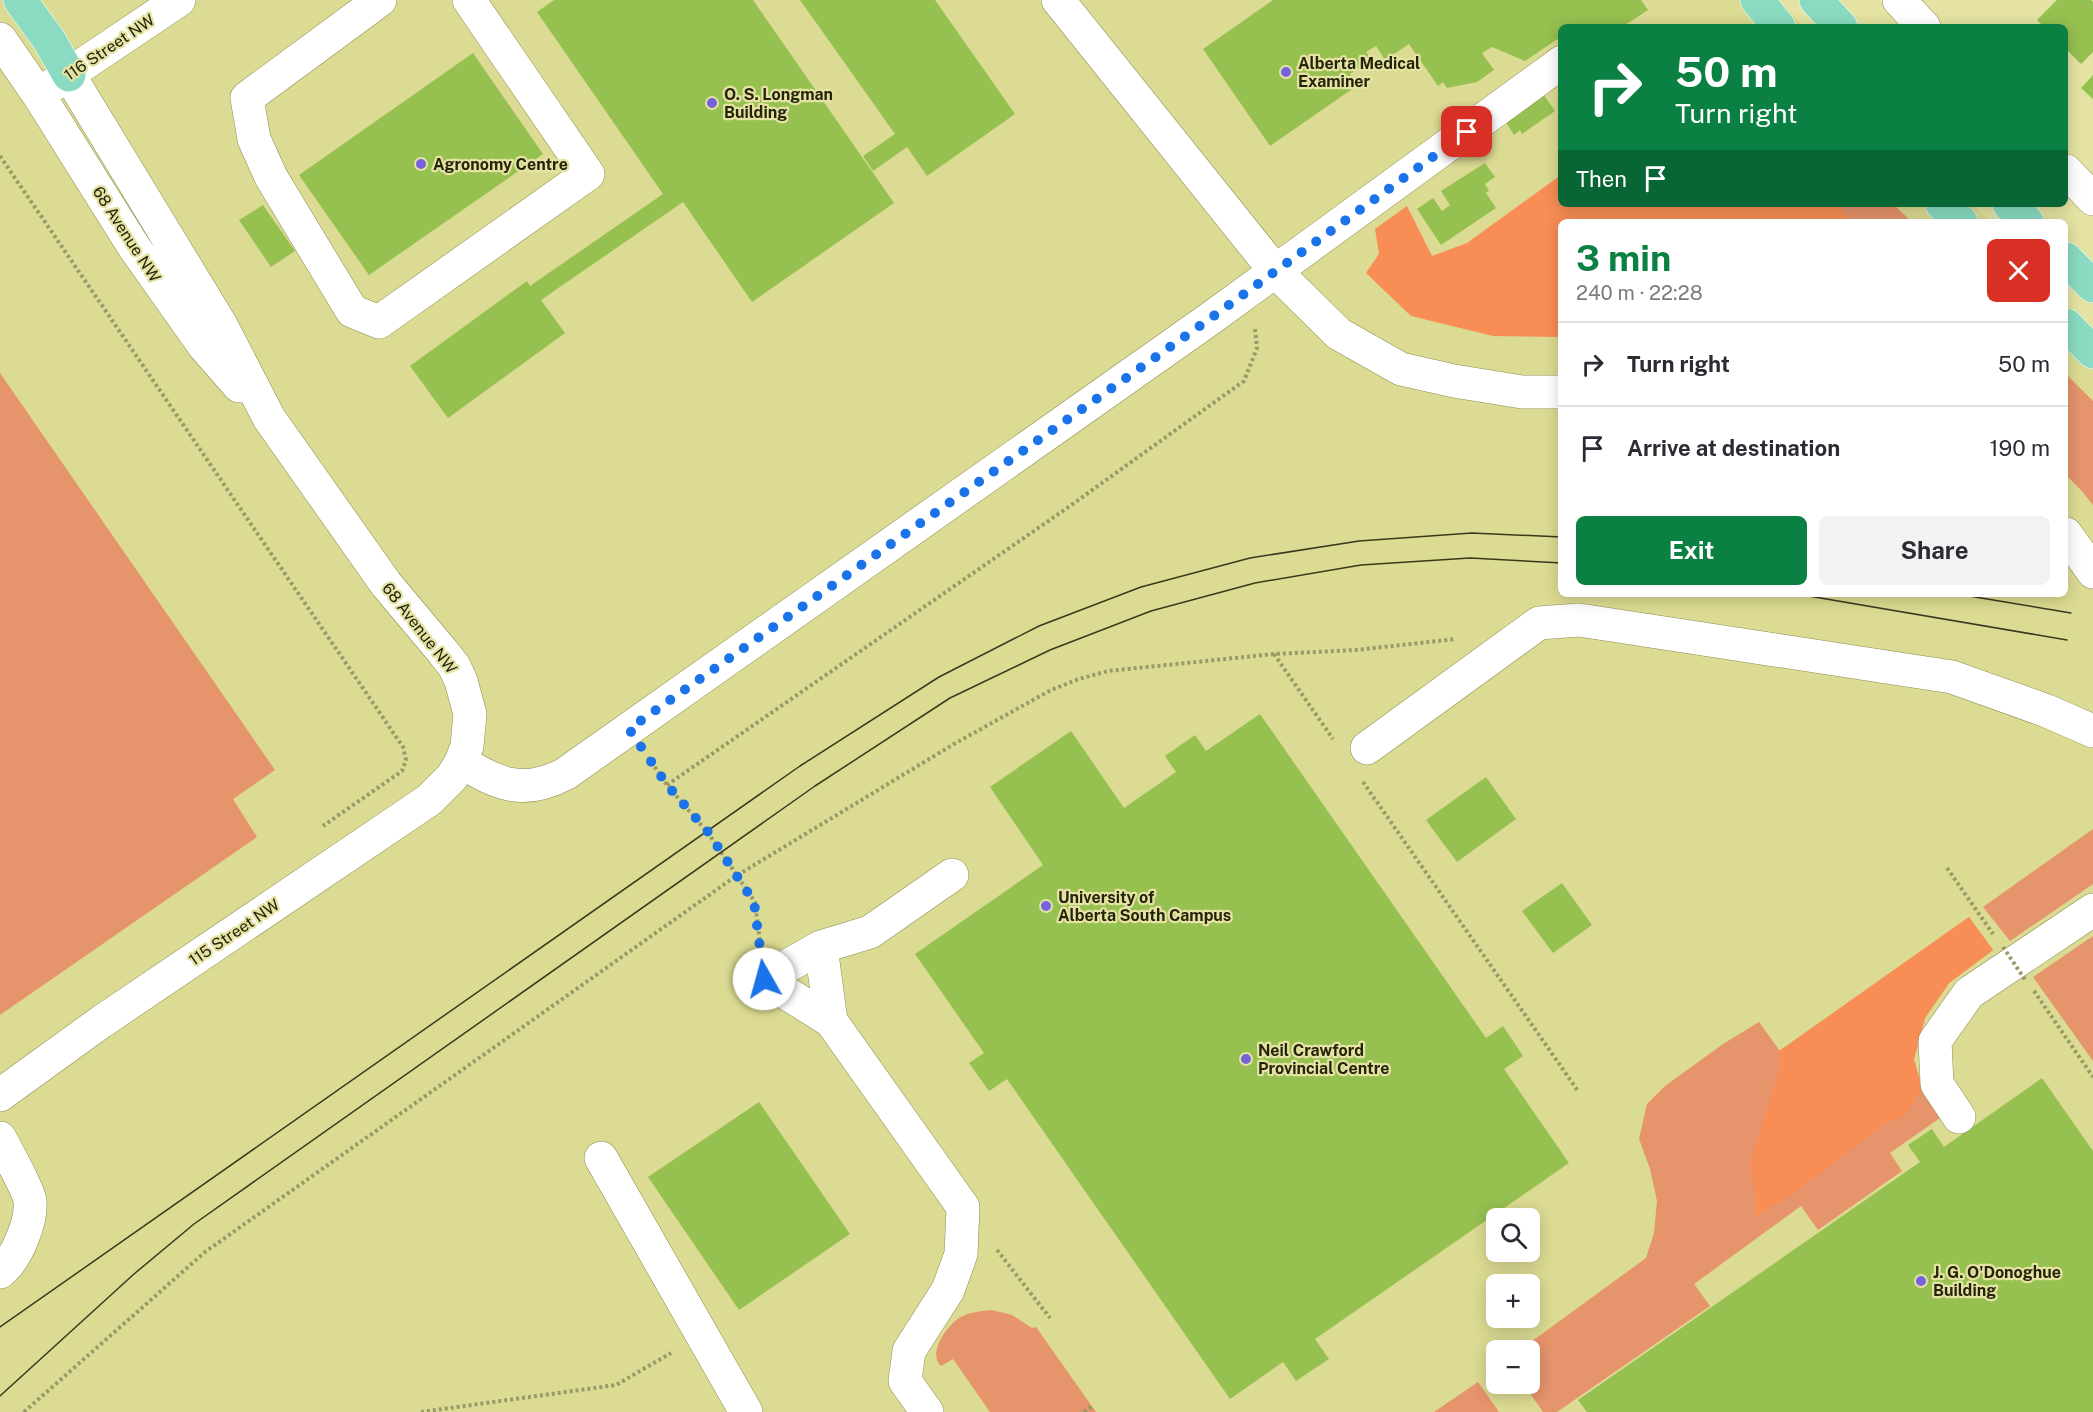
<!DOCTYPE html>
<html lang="en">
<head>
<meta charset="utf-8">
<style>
	:root { --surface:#fff; --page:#f2f2f3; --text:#2b2b33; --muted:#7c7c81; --line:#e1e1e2; --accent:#0b8043 }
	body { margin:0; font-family:"Public Sans",sans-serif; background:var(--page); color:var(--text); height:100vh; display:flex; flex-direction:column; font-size:22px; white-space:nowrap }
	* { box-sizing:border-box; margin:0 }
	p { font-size:20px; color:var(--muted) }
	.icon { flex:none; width:33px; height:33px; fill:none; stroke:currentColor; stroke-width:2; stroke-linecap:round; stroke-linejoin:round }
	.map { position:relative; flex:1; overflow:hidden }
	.details { position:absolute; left:1558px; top:219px; width:510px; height:378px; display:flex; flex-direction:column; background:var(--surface); border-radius:9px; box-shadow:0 3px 15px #0003 }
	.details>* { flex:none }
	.hud { position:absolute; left:1558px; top:24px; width:510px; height:183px; border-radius:9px; box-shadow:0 3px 15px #0003; background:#0b8043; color:#fff; overflow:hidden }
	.buttons { position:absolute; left:1486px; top:1208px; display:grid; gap:12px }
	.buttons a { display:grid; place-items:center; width:54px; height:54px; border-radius:9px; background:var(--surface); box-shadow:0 3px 15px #0003; font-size:30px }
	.pin { position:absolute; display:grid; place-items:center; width:51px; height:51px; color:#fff; margin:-26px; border-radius:12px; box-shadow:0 3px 9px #0006 }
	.me { position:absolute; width:66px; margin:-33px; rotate:353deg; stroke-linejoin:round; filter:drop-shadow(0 0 4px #0008) }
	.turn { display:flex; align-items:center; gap:21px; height:126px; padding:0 18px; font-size:27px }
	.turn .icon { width:78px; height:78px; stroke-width:2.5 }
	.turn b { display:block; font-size:42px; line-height:51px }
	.then { display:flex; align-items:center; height:57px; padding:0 18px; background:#0003; gap:12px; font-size:22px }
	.round { display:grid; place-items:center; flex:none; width:63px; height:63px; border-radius:9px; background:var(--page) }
	.overview { display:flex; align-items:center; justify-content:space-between; height:102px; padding:0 18px }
	h1 { font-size:36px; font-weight:700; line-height:45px; color:var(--accent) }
	.primary-button { display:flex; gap:12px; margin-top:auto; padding:12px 18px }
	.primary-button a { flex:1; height:69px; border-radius:9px; background:var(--accent); color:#fff; font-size:24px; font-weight:700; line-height:69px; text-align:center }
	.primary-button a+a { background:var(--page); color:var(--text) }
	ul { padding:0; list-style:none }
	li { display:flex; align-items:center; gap:18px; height:84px; padding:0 18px; border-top:2px solid var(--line) }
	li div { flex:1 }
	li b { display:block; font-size:22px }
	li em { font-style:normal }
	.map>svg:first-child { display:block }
</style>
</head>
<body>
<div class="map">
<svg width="2093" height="1412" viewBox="0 0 2093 1412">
	<rect width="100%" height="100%" fill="#e4e3a3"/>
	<path fill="#dcdb93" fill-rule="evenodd" d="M0,0h1778l26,27h-242v177h411l17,18h-428v372h504v-292l27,28v1082h-2093zM1497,1218h33v33h-33zM1497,1284h33v33h-33zM1497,1350h33v33h-33z"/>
	<path fill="#e6946b" d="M1838,204h55l19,18h-62z
		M0,373l275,397 -42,29 24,38 -257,178z
		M2066,374l27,27v104l-13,-16 -14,-14z
		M2093,829v55l-83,57 -27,-34z
		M1969,917l24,33 -44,33 -24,35 -11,41 8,29 18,30 -50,35 12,18 -84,59 -17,-24 -107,78 16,22 -153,106h-14l-20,-29h7v-33h-10l126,-92 8,-25 3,-32 -7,-32 -11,-30 8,-35 18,-18 58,-42 36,-22 21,29z
		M2093,936v125l-60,-84z
		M992,1310l20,5 20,13 4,-1 60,85h-106l-37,-53 -12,7c-14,-13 6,-40 18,-48 10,-6 22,-7 33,-8z
		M1478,1382l21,30h-65z"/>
	<path fill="#f88d55" d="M1561,175l1,29h276l12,18h-288l-1,115 -68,-1 -82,-20 -45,-43 13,-19 -4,-25 32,-23 25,50 35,-13z
		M1969,917l24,33 -44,33 -24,35 -11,41 8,29 -18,29 -18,6 -93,71 -38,23v-23l-5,-31 29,-92v-20z"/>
	<path fill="#96c050" d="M554,0h199l141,203 -142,99 -69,-100 -142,98 24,33 -117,85 -38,-52 117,-85 3,5 133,-92 -126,-182z
		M800,0h135l80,114 -88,62 -20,-29 -34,24 -10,-15 32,-22z
		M1273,0h368l7,10 -26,17h-60v9l-37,25 -33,-14 -10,6 12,17 -17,12 -30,6 -4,-6 -5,4 -29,-42 -24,16 -9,-14 -10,6 5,7 -21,15 8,11 -88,61 -67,-97z
		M2057,0h34l2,2v50l-12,12 -15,-15v-22h-22l-7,-7z
		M473,53l70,101 -174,121 -70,-100z
		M2093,75v24l-12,-11z
		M1543,94l12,17 -33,23 -2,-4 -6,5 -9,-14z
		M1485,163l10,14 -10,7 4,7 -3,2 10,15 -55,37 -24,-36 16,-11 9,13 8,-6 -9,-14z
		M263,205l32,46 -24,16 -32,-47z
		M1260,714l226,324 17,-12 20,30 -19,13 65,94 -254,176 14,20 -33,22 -13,-19 -53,37 -223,-320 -18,12 -20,-28 15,-10 -69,-99 128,-89 -53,-78 81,-56 53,77 52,-36 -11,-16 30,-21 11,16z
		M1486,777l30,42 -59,43 -31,-42z
		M1562,883l30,42 -39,28 -31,-42z
		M2042,1078l51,73v261h-506l-9,-12 342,-238 -12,-17 24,-16 12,18z
		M759,1102l91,132 -111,76 -91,-133z"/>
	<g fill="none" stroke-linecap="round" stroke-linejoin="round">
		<g stroke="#8e8c50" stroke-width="34">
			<path id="minor" d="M380,0l-133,98 7,41 17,38 81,134 27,11 209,-148 -119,-174
				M1058,0l218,272 63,62 62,35 53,12 68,11h40
				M1899,0l25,27
				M0,39l38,55 96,153 70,99 35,40
				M51,86l128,-86
				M2066,171l27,28
				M2066,534l27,38
				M1367,748l172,-125 40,-3 373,57 95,34 46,20
				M461,762c38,22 62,34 104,12l646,-456 351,-256
				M821,947l10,74
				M0,1095l101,-73 328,-222 23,-23 9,-15 6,-16 3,-32 -9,-33 -7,-15 -11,-14 -57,-68 -117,-166 -48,-93 -152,-250
				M1959,1117l-22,-33 -2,-43 34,-48 124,-83
				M0,1138c6,12 29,53 30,63 2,21 -14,59 -30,71
				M601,1158l145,254
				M927,1412l-22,-31 4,-30 39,-61 13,-36 2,-47 -132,-186 -67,-42 57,-32 49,-15 82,-57"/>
		</g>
		<g stroke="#fff" stroke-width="34">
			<path id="major" d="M20,0l29,40 20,35
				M1757,0l22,27
				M1816,0l25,27
				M1942,204l19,18
				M2009,204l18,18
				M2066,259l27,27
				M2066,325l27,27"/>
		</g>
		<path stroke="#9a9968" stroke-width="4" stroke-dasharray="3 3" stroke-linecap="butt" d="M0,156l403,591 3,13 -4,11 -79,55
			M1274,654l59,85
			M648,757l19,28 41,48 47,69 5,40
			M1363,782l215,309
			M667,785l403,-279 174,-125 13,-33 -2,-19
			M1947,868l46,66
			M2034,991l59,86
			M997,1250l53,68
			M24,1412l181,-160 531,-376 218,-132 97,-54 28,-11 29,-8 166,-17 82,-4 100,-11
			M421,1412l195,-27 55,-32
			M1084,1412l8,-6"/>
		<use href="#minor" stroke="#fff" stroke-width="33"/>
		<use href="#major" stroke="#8adbc1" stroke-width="33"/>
		<path stroke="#3a391c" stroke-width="1.5" d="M1797,594l270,46
			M1957,594l114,19
			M0,1327l800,-561 139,-89 100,-51 102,-39 109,-29 109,-17 113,-8 90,4
			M0,1396l134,-122 60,-50 621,-438 135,-88 100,-48 101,-39 104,-28 106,-18 109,-7 92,5"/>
		<path stroke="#9a9968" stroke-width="4" stroke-dasharray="3 3" stroke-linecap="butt" d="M2003,947l23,34"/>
	</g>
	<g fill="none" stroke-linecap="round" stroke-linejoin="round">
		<path stroke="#1a73e8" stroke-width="10" stroke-dasharray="0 18" d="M764,979l-10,-77 -46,-70 -41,-47 -38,-56 582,-411 256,-186"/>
	</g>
	<g fill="#7662dd" stroke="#e4e3a3" stroke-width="2">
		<circle cx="1286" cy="72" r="6"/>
		<circle cx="712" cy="103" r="6"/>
		<circle cx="421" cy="164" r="6"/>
		<circle cx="1046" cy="906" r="6"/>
		<circle cx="1246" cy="1059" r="6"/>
		<circle cx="1921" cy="1281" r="6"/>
	</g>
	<g text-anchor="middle" stroke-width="4.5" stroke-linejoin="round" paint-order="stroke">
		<g font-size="16" fill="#25240b" stroke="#e4e3a3">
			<text transform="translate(109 47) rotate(-34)" y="6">116 Street NW</text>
			<text transform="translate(127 234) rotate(57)" y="6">68 Avenue NW</text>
			<text transform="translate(420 628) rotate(52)" y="6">68 Avenue NW</text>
			<text transform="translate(234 932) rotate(-34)" y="6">115 Street NW</text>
		</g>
		<g font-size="16" font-weight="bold" fill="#25240b" stroke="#e4e3a3" text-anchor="start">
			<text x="1298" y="69">Alberta Medical<tspan x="1298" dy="18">Examiner</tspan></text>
			<text x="724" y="100">O. S. Longman<tspan x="724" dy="18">Building</tspan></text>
			<text x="433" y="170">Agronomy Centre</text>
			<text x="1058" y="903">University of<tspan x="1058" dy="18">Alberta South Campus</tspan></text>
			<text x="1258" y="1056">Neil Crawford<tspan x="1258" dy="18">Provincial Centre</tspan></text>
			<text x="1933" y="1278">J. G. O'Donoghue<tspan x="1933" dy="18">Building</tspan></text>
		</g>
	</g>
</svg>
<div class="buttons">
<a><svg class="icon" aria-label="search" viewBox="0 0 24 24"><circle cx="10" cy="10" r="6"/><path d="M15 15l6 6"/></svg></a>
<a>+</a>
<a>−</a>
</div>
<div class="pin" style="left:1467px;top:132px;background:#d93025"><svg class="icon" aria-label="arrive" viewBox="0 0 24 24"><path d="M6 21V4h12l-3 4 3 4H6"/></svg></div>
<svg class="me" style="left:764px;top:979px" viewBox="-20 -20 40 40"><circle r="19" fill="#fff"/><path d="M0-13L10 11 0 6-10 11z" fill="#1a73e8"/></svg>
<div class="hud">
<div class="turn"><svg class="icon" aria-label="right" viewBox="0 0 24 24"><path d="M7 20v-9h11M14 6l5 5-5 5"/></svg><div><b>50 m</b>Turn right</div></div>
<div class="then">Then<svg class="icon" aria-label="arrive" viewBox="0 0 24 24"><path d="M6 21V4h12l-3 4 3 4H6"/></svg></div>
</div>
<section class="details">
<div class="overview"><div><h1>3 min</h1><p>240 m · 22:28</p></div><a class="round" style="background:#d93025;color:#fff"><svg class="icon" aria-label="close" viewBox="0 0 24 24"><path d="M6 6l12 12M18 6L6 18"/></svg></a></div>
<ul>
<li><svg class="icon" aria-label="right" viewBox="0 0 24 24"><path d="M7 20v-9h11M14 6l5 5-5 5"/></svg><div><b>Turn right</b></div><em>50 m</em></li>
<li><svg class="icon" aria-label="arrive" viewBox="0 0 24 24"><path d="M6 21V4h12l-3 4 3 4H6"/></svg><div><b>Arrive at destination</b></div><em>190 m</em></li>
</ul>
<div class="primary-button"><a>Exit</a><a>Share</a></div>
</section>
</div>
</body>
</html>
